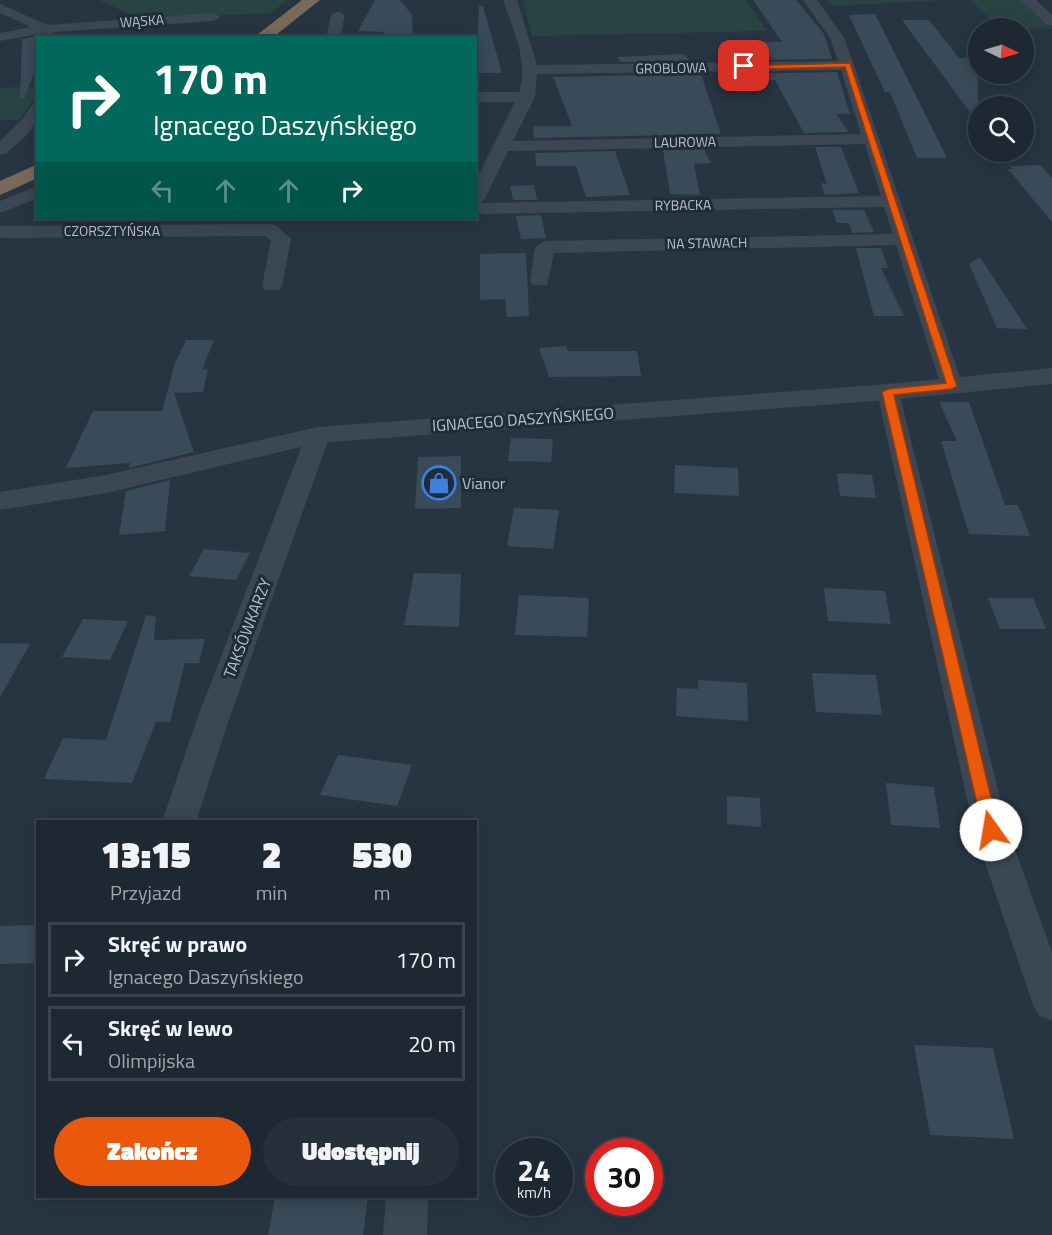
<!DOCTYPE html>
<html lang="pl">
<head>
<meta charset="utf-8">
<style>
	:root { --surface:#1d2832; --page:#25303a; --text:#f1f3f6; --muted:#a0a6ac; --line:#3b444d; --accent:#ea580c }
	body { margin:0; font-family:"Titillium Web",sans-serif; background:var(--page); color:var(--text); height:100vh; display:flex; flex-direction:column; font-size:22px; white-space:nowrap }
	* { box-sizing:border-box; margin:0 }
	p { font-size:20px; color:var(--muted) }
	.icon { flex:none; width:33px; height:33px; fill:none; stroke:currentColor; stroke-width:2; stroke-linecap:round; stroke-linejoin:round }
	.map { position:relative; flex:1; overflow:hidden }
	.panel { position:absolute; left:36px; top:820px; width:441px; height:378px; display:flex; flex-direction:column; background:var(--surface); border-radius:0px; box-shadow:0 3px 15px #0003,0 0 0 2px var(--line) }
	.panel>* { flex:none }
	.hud { position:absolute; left:36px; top:36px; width:441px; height:183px; border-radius:0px; box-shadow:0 3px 15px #0003,0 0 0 2px var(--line); background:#00695c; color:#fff; overflow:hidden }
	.needle { width:39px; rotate:95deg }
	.fabs { position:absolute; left:968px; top:18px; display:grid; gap:12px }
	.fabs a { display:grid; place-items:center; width:66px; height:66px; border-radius:50%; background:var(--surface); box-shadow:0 3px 15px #0003,0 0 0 2px var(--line); font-size:30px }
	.speed { position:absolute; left:495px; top:1138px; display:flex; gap:12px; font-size:30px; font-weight:700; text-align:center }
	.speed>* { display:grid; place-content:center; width:78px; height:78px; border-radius:50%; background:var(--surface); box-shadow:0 3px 15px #0003,0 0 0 2px var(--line); line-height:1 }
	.speed small { font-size:15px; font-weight:400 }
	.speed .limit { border:9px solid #d22; background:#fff; color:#111 }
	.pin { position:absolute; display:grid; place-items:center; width:51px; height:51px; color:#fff; margin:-26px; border-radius:12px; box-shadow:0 3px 9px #0006 }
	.me { position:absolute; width:66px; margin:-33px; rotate:347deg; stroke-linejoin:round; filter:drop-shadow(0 0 4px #0008) }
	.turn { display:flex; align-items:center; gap:21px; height:126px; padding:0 18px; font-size:27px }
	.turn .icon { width:78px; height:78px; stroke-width:2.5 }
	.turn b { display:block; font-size:42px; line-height:51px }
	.lanes { display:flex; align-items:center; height:57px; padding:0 18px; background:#0003; justify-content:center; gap:30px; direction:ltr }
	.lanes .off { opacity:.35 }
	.eta { display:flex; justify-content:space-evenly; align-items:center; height:102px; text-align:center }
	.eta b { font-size:36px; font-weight:800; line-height:42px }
	.action { display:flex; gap:12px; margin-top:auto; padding:12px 18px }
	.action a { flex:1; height:69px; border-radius:36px; background:var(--accent); color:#fff; font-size:24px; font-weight:800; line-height:69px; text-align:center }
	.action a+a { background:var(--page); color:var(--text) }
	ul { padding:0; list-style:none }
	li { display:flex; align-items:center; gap:18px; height:75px; margin:0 12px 9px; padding:0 6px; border:3px solid var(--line); border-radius:0px }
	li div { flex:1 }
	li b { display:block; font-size:22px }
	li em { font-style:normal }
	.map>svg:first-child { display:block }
</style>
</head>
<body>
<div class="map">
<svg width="1052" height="1235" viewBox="0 0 1052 1235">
	<rect width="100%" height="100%" fill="#273543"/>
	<path fill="#294343" d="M99,0h189l-18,13 -114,5 -28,-5z
		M523,0h223l21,31 -235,5z
		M826,0h120l-114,6z
		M971,0h52l29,29 -54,-1z
		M37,86v8l-17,26h-20v-32z"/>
	<path fill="#394a58" d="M375,0h25l12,15 1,23h-29v-6l-26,-1z
		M753,0h43l28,34 8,25 -104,1 -8,-18h62z
		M479,6h4l19,67h-26z
		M875,14l72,144h-30l-27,-66h-5l-36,-77z
		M902,20h27l30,38h19v65z
		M44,35l3,3h-9v25l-14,36 -4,-1 2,-59z
		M684,54l6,7 -70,1 -2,-5z
		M837,72l13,42h-14l13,18 -45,1 -29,-53 -38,1 -3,-7z
		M701,74l20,60 -187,4 -1,-12h39l-19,-49z
		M815,147h26l18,46 -34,2 -4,-12 6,1z
		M704,149l7,14 -17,1 6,31 -30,-1 -7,-44z
		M615,151l15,44 -44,2 -10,-31h-40l-1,-13z
		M1040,165l12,13v44l-44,-53h5l-3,-3z
		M534,185l3,15h-24l-3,-14z
		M832,210h32l10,22 -22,1 -3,-10h-12z
		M541,215l5,23 -25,1 -5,-23z
		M856,248h25l7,20h-7l23,48h-30z
		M526,253l3,63 -22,1 -2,-18 -25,1v-46z
		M980,257l47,72 -30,-1 -28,-64z
		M186,340h28l-12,30 6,-1 -5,23 -29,1 20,59 -65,16 1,-5 -64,5 27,-57h69l13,-48z
		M566,346l2,5h69l4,25 -92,1 -10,-29z
		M939,402h30l36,103h13l12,31 -61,-2 -28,-93h16z
		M511,438l42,1 -2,23 -43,-1z
		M461,456v52l-46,1 3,-52z
		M675,465l63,3 1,28 -65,-3z
		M837,473l35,2 4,23 -36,-2z
		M170,480l-5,51 -46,4 7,-44z
		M514,508l45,2 -6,39 -46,-3z
		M204,549l46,4 -14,27 -47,-4z
		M414,573l47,1 -2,53 -55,-2z
		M824,588l61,3 6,33 -63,-3z
		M519,595l70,3 -2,39 -72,-2z
		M988,598h45l13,31h-46z
		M146,615l10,2 -2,23 51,-1 -6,24h-14l-15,59h-14l-24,61 -88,-4 19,-41 43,2z
		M83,619l45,2 -18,39 -48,-3z
		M0,643l30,1 -30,53z
		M812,673l64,2 6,40 -66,-3z
		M698,680l49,3 1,38 -72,-5 1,-28 21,1z
		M338,755l74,10 -15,41 -77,-11z
		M886,783l48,4 6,41 -49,-3z
		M727,796l33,2 1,29 -34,-3z
		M38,925v38l-38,1v-38z
		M914,1045l79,3 21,91 -84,-4z
		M275,1197h93l-5,38h-95z"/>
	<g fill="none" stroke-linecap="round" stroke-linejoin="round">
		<path fill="#3b4752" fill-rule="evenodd" d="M503,0h14l20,65 301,-4 -8,-23 -27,-38h14l27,38 10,27 109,321 -3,5h-16l-3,-5 -45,-141 -342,8 -7,32h-14l-3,-4 5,-34 10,-6 348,-7 -9,-27 -408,7v-34l39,-78h-39v-10h43c10,-31 -6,-62 -16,-92zM841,70l20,64 -348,7 22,-44 2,-23zM865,144l16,52 -401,7 5,-4 23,-48z
			M1021,0h15l16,15v11l-5,-1z
			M0,4l48,21 165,-12 7,4 -7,4 -157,11 -6,3 -6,-2 -44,8v-8l31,-6 -31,-14z
			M338,11l7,4 -5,23h-14l5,-23z
			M38,103c0,28 -14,33 -32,51l-6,1v-14l21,-20 11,-16z
			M38,186v12l-38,15v-12z
			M270,224l7,2 14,13 -9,47 -3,4h-14l-3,-4 9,-46 -6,-4 -265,2v-12z
			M888,385l8,2 3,5 109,438 44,122v68l-13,-4 -6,-11 -59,-175 -97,-438 3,-5z
			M318,428l8,2 4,5 -102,287 -32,100h-34l34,-100 110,-287 4,-5z
			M386,1197h42l-1,38h-44z"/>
		<path fill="#3b4752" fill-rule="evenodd" d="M1052,368v16l-164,16 -570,43 -212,50 -106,17v-18l106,-17 212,-48 570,-43z"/>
		<path fill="#786959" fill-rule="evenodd" d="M302,0h18l-48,38h-19z
			M38,164v14l-38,17v-14z"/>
	</g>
	<path fill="#ea580c" stroke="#983908" stroke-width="1.5" d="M850,63l107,323 -5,3 -58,6 105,435 -8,6 -8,-6 -101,-438 6,-3 58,-6 -101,-316 -101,2 -3,-3z"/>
	<defs>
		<g id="shop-ring" transform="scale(1.725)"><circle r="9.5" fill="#202c38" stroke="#3f7fe0" stroke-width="1.5"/><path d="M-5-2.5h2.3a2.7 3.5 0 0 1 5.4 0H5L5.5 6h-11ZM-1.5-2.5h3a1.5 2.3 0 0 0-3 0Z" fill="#3f7fe0"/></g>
	</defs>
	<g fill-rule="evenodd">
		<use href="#shop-ring" x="439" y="483"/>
	</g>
	<g text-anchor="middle" stroke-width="6" stroke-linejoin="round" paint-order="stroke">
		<g font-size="14" fill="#b9c2cc" stroke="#202c38">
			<text transform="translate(142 21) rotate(-4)" y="5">WĄSKA</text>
			<text transform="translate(671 68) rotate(-1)" y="5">GROBLOWA</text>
			<text transform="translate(685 142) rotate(-1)" y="5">LAUROWA</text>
			<text transform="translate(683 205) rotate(-1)" y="5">RYBACKA</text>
			<text x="112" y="236">CZORSZTYŃSKA</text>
			<text transform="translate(707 243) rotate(-1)" y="5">NA STAWACH</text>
		</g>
		<g font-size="16" fill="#b9c2cc" stroke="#202c38">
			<text transform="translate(523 419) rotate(-4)" y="6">IGNACEGO DASZYŃSKIEGO</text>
			<text transform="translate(247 628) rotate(-69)" y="6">TAKSÓWKARZY</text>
		</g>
		<g font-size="16" fill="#b9c2cc" stroke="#202c38" text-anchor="start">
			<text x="462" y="489">Vianor</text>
		</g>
	</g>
</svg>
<div class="fabs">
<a><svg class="needle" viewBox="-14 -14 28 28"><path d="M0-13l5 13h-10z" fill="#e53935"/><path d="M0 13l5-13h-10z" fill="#a0a6ac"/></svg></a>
<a><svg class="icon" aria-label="search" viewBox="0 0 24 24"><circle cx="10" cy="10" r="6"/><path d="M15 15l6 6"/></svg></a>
</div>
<div class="speed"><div>24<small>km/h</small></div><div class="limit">30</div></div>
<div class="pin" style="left:744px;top:66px;background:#d93025"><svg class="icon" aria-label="arrive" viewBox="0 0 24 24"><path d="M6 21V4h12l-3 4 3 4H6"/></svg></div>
<svg class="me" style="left:991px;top:830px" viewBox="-20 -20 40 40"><circle r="19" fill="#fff"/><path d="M0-13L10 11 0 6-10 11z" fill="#ea580c"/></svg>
<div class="hud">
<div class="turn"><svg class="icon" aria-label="right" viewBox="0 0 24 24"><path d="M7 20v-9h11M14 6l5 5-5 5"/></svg><div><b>170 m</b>Ignacego Daszyńskiego</div></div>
<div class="lanes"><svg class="icon off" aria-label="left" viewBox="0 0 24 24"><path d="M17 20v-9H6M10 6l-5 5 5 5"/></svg><svg class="icon off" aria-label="ahead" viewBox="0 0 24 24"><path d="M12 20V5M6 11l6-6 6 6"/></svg><svg class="icon off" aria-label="ahead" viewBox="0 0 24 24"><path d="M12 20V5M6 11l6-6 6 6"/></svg><svg class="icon" aria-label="right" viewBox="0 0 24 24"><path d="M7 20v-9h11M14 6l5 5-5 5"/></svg></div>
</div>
<section class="panel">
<div class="eta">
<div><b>13:15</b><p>Przyjazd</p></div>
<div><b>2</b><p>min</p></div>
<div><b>530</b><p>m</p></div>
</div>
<ul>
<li><svg class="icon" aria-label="right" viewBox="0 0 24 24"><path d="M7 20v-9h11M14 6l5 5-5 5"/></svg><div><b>Skręć w prawo</b><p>Ignacego Daszyńskiego</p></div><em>170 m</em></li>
<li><svg class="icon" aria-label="left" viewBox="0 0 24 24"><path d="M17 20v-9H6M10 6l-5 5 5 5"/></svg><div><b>Skręć w lewo</b><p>Olimpijska</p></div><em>20 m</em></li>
</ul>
<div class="action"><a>Zakończ</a><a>Udostępnij</a></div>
</section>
</div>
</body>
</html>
